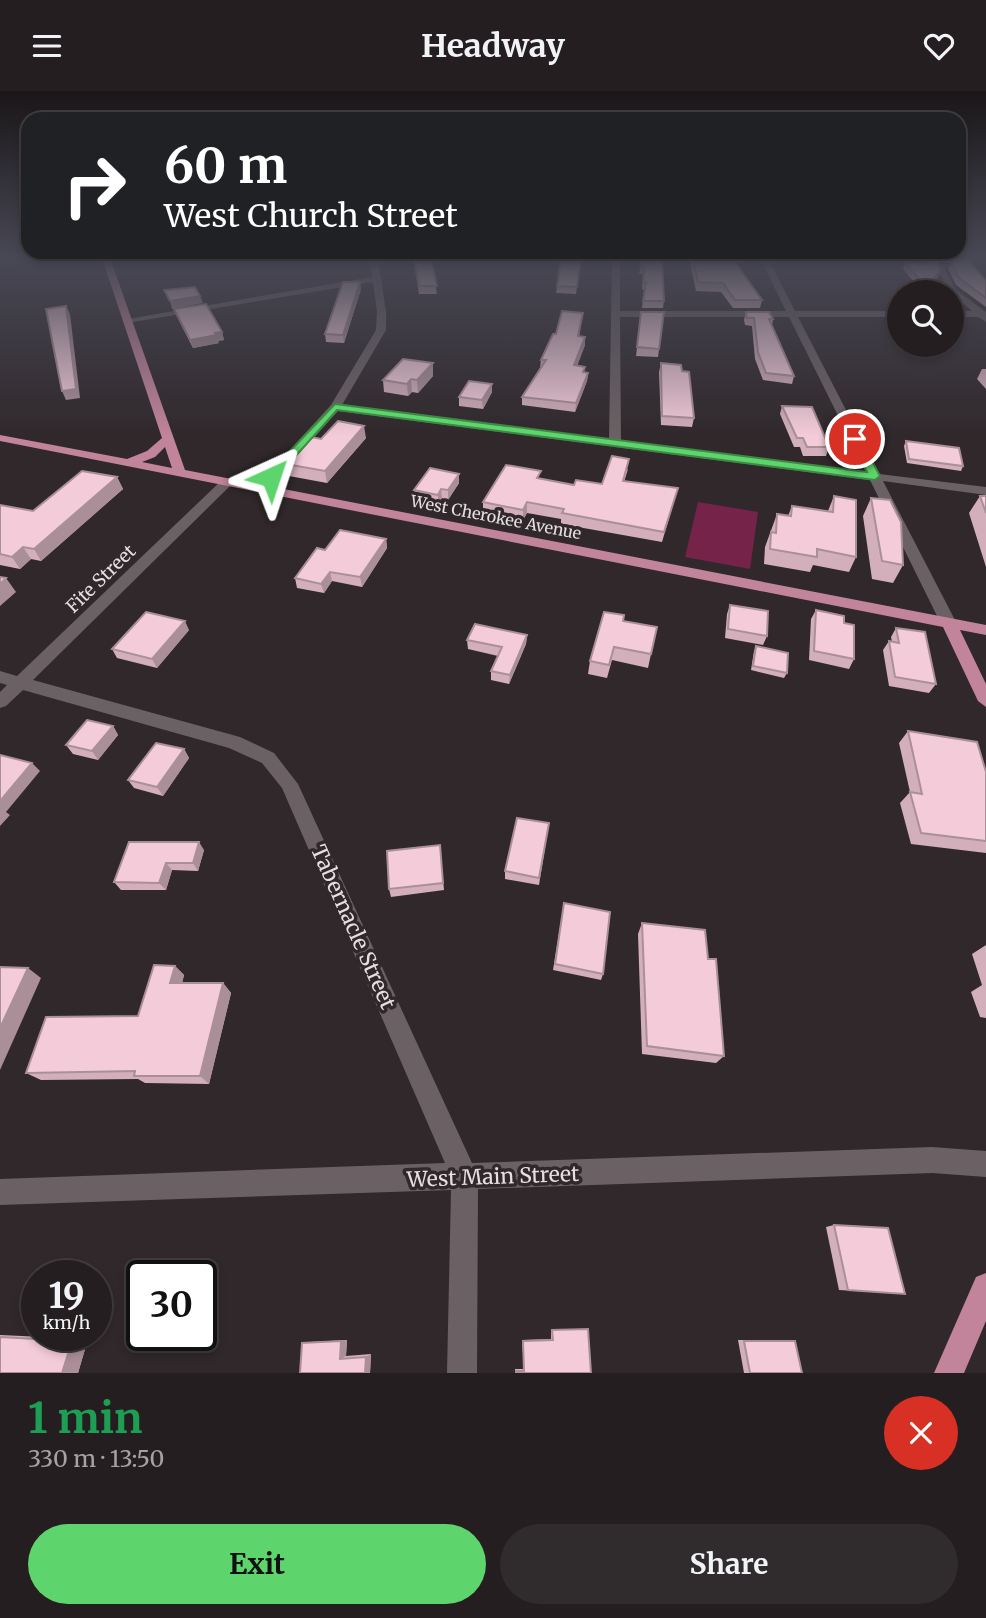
<!DOCTYPE html>
<html lang="en">
<head>
<meta charset="utf-8">
<style>
	:root { --surface:#241e20; --page:#302b2d; --text:#f1f3f6; --muted:#a3a2a5; --line:#413c3e; --accent:#5ed56c }
	body { margin:0; font-family:Merriweather,serif; background:var(--page); color:var(--text); height:100vh; display:flex; flex-direction:column; font-size:26px; white-space:nowrap }
	* { box-sizing:border-box; margin:0 }
	p { font-size:23px; color:var(--muted) }
	.icon { flex:none; width:38px; height:38px; fill:none; stroke:currentColor; stroke-width:2; stroke-linecap:round; stroke-linejoin:round }
	.map { position:relative; height:1282px; overflow:hidden }
	.drawer { display:flex; flex-direction:column; background:var(--surface); flex:1 }
	.drawer>* { flex:none }
	.top-card { position:absolute; left:21px; top:21px; width:945px; height:147px; border-radius:21px; box-shadow:0 4px 10px #0003,0 0 0 2px var(--line); background:#202124; color:#fff; overflow:hidden }
	.tools { position:absolute; left:887px; top:189px; display:grid; gap:14px }
	.tools a { display:grid; place-items:center; width:77px; height:77px; border-radius:50%; background:var(--surface); box-shadow:0 4px 10px #0003,0 0 0 2px var(--line); font-size:35px }
	.speed { position:absolute; left:21px; top:1169px; display:flex; gap:14px; font-size:35px; font-weight:700; text-align:center }
	.speed>* { display:grid; place-content:center; width:91px; height:91px; border-radius:50%; background:var(--surface); box-shadow:0 4px 10px #0003,0 0 0 2px var(--line); line-height:1 }
	.speed small { font-size:18px; font-weight:400 }
	.speed .limit { border:4px solid #111; border-radius:10px; background:#fff; color:#111 }
	.pin { position:absolute; display:grid; place-items:center; width:60px; height:60px; color:#fff; margin:-30px; border:4px solid #fff; border-radius:50%; box-shadow:0 2px 7px #0007 }
	.me { position:absolute; width:77px; margin:-38px; rotate:42deg; stroke-linejoin:round; filter:drop-shadow(0 0 5px #0008) }
	.turn { display:flex; align-items:center; gap:24px; height:147px; padding:0 28px; font-size:32px }
	.turn .icon { width:91px; height:91px; stroke-width:2.5 }
	.turn b { display:block; font-size:49px; line-height:60px }
	.round { display:grid; place-items:center; flex:none; width:74px; height:74px; border-radius:37px; background:var(--page) }
	.head { display:flex; align-items:center; justify-content:space-between; height:119px; padding:0 28px }
	h1 { font-size:42px; font-weight:700; line-height:52px; color:#1e9e55 }
	.action { display:flex; gap:14px; margin-top:auto; padding:14px 28px }
	.action a { flex:1; height:80px; border-radius:42px; background:var(--accent); color:#111; font-size:28px; font-weight:700; line-height:80px; text-align:center }
	.action a+a { background:var(--page); color:var(--text) }
	header { display:flex; justify-content:space-between; align-items:center; height:91px; padding:0 28px; background:var(--surface); font-size:32px; font-weight:700 }
	.map>svg:first-child { display:block }
</style>
</head>
<body>
<header><svg class="icon" aria-label="menu" viewBox="0 0 24 24"><path d="M4 6h16M4 12h16M4 18h16"/></svg>Headway<svg class="icon" aria-label="heart" viewBox="0 0 24 24"><path d="M12 20l-8-8c-3-5 5-10 8-4 3-6 11-1 8 4z"/></svg></header>
<div class="map">
<svg width="986" height="1282" viewBox="0 0 986 1282">
	<rect width="100%" height="100%" fill="#30282b"/>
	<path fill="#76234a" d="M698,411l60,10 -8,57 -65,-12z"/>
	<g fill="none" stroke-linecap="round" stroke-linejoin="round">
		<path fill="#6b6164" fill-rule="evenodd" d="M370,167h8l8,54v18l-44,75 267,34 3,-181h8v53h166l-26,-53h8l27,53h105v6h-102l81,157 107,13v8l-103,-14 73,141 -3,4 -5,1 -8,-5 -70,-142 -532,-69 -73,81h-8v-6l74,-81 45,-75 1,-18 -4,-30 -246,41 -5,-3 250,-43zM620,226h169l77,155 -245,-32z
			M942,172l7,2 -4,4 11,21 30,22v10l-8,-5h-26v-6h20l-22,-19 -13,-23z
			M227,387l4,1v6l-198,195 207,57 34,16 24,31 174,379 460,-16 54,4v26l-54,-4 -454,16 -1,184h-30l4,-183 -451,15v-26l445,-16 -163,-375 -20,-25 -33,-15 -206,-58 -17,16 -6,2v-16l7,-7 -7,-2v-12l17,5 206,-197z"/>
		<path fill="#c2849b" fill-rule="evenodd" d="M102,167h8l75,212 801,155v10l-26,-5 26,54v23l-8,-6 -35,-74 -943,-186v-6l127,24 20,-8 15,-13zM165,356l7,21 -30,-6 13,-5z
			M986,1182v48l-22,52h-30l42,-96z"/>
	</g>
	<path fill="#d2afbb" d="M413,167h18l6,36h-18z
		M581,167l-5,36 -20,-1 1,-7z
		M641,167h21l2,43 -1,7h-21l2,-18 -2,-1 1,-15h-4l3,-13z
		M689,167h54l-1,4 -7,-1 27,39 -2,8h-27l-12,-16 -25,-1z
		M939,167h39l-8,4 16,18v27l-30,-22 -8,-16 3,-6 -11,-1v-1l-2,3v13l-14,15h-2l-19,-23 2,-6 20,1z
		M361,198l-17,54 -18,-1 -1,-8z
		M174,218l48,23 2,8 -6,1 1,2 -26,5 -16,-31z
		M641,221h23l-6,45 -22,-1z
		M746,221l27,7 -1,7 22,50 -2,8 -29,-4 -8,-21 -3,-33 -7,-1 -1,-5z
		M582,229l-3,17 6,8 -8,21 8,6 3,1 -1,8 -12,31 -53,-7v-8l18,-29 1,-8 15,-26z
		M433,272v13l-15,17 -6,-1 -4,4 -24,-4 -1,-12z
		M661,272l21,8 12,47 -2,9 -31,-2 -2,-53z
		M982,278h4v20l-9,-10z
		M492,301l-9,17 -24,-3v-9z
		M782,315l47,41 -3,9h-23l-3,-9h-6l-14,-33z
		M366,347l-39,45 -38,-7 -3,-12 35,-25z
		M906,350l57,25 -2,5 -54,-8 -3,-17z
		M628,378l-4,13 54,6 -16,54 -101,-18v-5l-34,-6 -4,7 -40,-8v-10l58,-23 33,6 28,-1z
		M459,383v9l-11,17 -6,-2 -4,6 -23,-5 -1,-9z
		M117,386l6,12 -82,72 -10,-2 -11,10 -20,-4v-60l33,6z
		M834,405l22,61 -7,15 -36,-7 -3,7 -46,-8 1,-17 12,-33 11,2 4,-10 36,5z
		M980,405h6v71l-17,-54z
		M871,407l32,67 -10,18 -21,-4 -9,-63z
		M386,448l1,9 -25,39 -30,-6 -8,12 -27,-5 -2,-10 30,-28z
		M730,514l37,31 -4,9 -38,-7 2,-24z
		M816,519l28,13 10,36 -5,10 -40,-9 2,-41z
		M623,530l28,33 -3,14 -36,-8 -5,18 -19,-4 2,-13z
		M896,537l40,56 -7,9 -40,-7 -6,-36 6,-9 3,1 -1,-5z
		M189,539l-32,38 -40,-10 -5,-9z
		M527,544l-1,9 -17,40 -18,-4v-9l7,-15 -30,-7 -1,-9z
		M756,555l31,27 -3,5 -33,-8 3,-19z
		M113,635l5,9 -20,25 -25,-6 -7,-9z
		M908,640l78,41v81l-75,-9 -11,-41 10,-11 -11,-49z
		M184,658l5,9 -26,38 -29,-8 -6,-8z
		M549,732l-10,62 -34,-6v-8z
		M129,751l75,8 -6,21 -26,-1 -6,20h-45l-7,-8z
		M440,754l4,45 -53,7 -2,-8z
		M564,812l39,71 -2,6 -48,-10z
		M642,832l66,36 16,97 -8,7 -74,-9 -4,-120z
		M986,854v73l-6,-1 -9,-25 11,-7 -10,-31z
		M175,875l9,9 -2,8h41l8,10 -22,91 -64,-1 -7,-4 -97,1 -15,-7 112,-57z
		M834,1134l71,69 -66,-4 -13,-63z
		M585,1238h3l3,44h-76v-4h9l-2,-29 29,-1v-9z
		M0,1244l88,4 -10,34h-78z
		M347,1249l-1,16 25,-2 -1,19h-70l2,-30 8,-1z
		M738,1249h49l8,1 7,32h-58z"/>
	<path fill="#ab8f98" d="M969,167h9l-14,7 3,-6z
		M941,179l-3,7 -14,15 2,-5z
		M360,191l1,7 -17,54 -1,-8z
		M200,205l3,7 -31,6 -2,-8z
		M66,215l4,8 10,84 -14,2 -4,-9z
		M222,241l2,8 -6,1 1,2 -26,5 -3,-8z
		M585,246v8l-11,29v-9z
		M433,272v13l-15,17 -1,-13z
		M588,282l-1,8 -12,31 1,-9z
		M411,288l1,13 -4,4 -1,-12z
		M492,293v8l-9,17 -1,-9z
		M364,335l2,12 -39,45 -2,-12z
		M459,383v9l-11,17v-10z
		M117,386l6,12 -82,72 -7,-12z
		M441,398l1,9 -4,6v-9z
		M527,411v11l-4,7v-10z
		M386,448l1,9 -25,39 -2,-10z
		M23,456l8,12 -11,10 -8,-12z
		M330,481l2,9 -8,12 -3,-9z
		M6,487l10,14 -16,14v-22z
		M185,530l4,9 -32,38 -5,-9z
		M527,544l-1,9 -17,40 1,-9z
		M113,635l5,9 -20,25 -6,-9z
		M184,658l5,9 -26,38 -6,-9z
		M32,672l8,8 -34,41 4,3 -10,11v-25z
		M199,751l5,8 -6,21 -5,-8z
		M166,772l6,7 -6,20 -7,-7z
		M175,875l9,9 -4,17 -10,-9z
		M28,877l13,10 -41,92v-42z
		M223,892l8,10 -22,91 -9,-8z
		M88,1248l-10,34h-16l10,-32z
		M347,1249l-1,16 -6,3 1,-18z
		M371,1263l-1,19h-5l1,-16z"/>
	<path fill="#f4ccd9" stroke="#ab8f98" stroke-width="2" d="M414,167h17l6,28h-18z
		M561,167h20l-4,29 -20,-1z
		M643,167h19l2,43h-21l3,-19h-3l1,-15 -4,-1z
		M693,167h39l30,42h-27l-12,-17 -25,-1z
		M939,167h2l-4,4 4,8 -15,17 -21,-24 20,1z
		M954,167h15l-2,1 19,21v18l-27,-20 -8,-15z
		M343,191h17l-17,53 -18,-1z
		M195,196l5,9 -30,5 -6,-11z
		M206,213l16,28 -7,1 2,2 -27,5 -16,-31z
		M66,215l10,83 -14,2 -16,-82z
		M562,220l21,2 -5,23 7,1 -11,28 11,2 -2,5 5,1 -12,30 -54,-6 24,-37h-5l12,-26h3z
		M641,221h23l-5,37 -22,-2z
		M746,221h23l4,7h-4l25,57 -28,-3 -8,-21 -4,-34h-7z
		M403,268l30,4 -16,17 -6,-1 -4,5 -24,-4z
		M661,272l20,2 1,6 7,1 5,46 -32,-2z
		M469,290l23,3 -10,16 -23,-3z
		M782,315l30,1 17,40h-22l-4,-9h-6z
		M338,330l26,5 -39,45 -39,-7 25,-27 10,2z
		M906,350l53,7 4,18 -54,-7z
		M612,365l17,3 -6,22 55,7 -14,44 -102,-19 2,-4 -37,-7 -4,8 -40,-8 23,-37 35,6 -4,7 37,7 2,-5 26,4z
		M430,377l29,6 -11,16 -7,-1 -3,6 -24,-5z
		M82,380l35,6 -83,72 -11,-2 -11,10 -12,-3v-49l33,6z
		M834,405l22,4v57l-39,-8v8l-47,-8 1,-17 5,1 1,-19 14,2 1,-10 41,6z
		M980,405h6v17z
		M871,407l19,2 11,22 2,43 -21,-4z
		M340,439l46,9 -26,38 -30,-5 -9,12 -26,-6 22,-30 8,2z
		M0,486l6,1 -6,6z
		M730,514l38,6 -1,25 -39,-7z
		M816,519l28,6v7l10,2v34l-40,-8z
		M146,521l39,9 -33,38 -40,-10z
		M604,521l20,3 -1,6 34,6 -6,27 -37,-7 -5,18 -19,-4z
		M475,533l52,11 -17,40 -19,-4 11,-24 -35,-7z
		M896,537l29,4 11,52 -41,-7 -6,-36 10,2z
		M756,555l32,7 -1,20 -34,-7z
		M87,629l26,6 -21,25 -26,-6z
		M908,640l69,11 9,30v69l-65,-8 -11,-41 12,2z
		M156,652l28,6 -27,38 -29,-7z
		M0,664l32,8 -32,38z
		M517,727l32,5 -10,55 -34,-7z
		M129,751h70l-6,21h-27l-7,20 -45,-1z
		M440,754l3,38 -54,6 -2,-38z
		M564,812l46,9 -7,62 -48,-10z
		M642,832l63,7 3,29h8l8,97 -77,-10z
		M154,874l21,1 -5,17h53l-23,93h-66l1,-5 -109,2 20,-56 92,-1z
		M0,876l28,1 -28,60z
		M834,1134l54,3 17,66 -57,-4z
		M588,1238l3,44h-75v-2h8l-1,-30 30,-1 -1,-10z
		M0,1246l72,4 -10,32h-62z
		M341,1250l-1,18 26,-2 -1,16h-65l2,-30z
		M744,1250h51l7,32h-52z"/>
	<linearGradient id="sky" x2="0" y2="1"><stop stop-color="#1a1618"/><stop offset="0.48" stop-color="#484855"/><stop offset="1" stop-color="#484855" stop-opacity="0"/></linearGradient>
	<rect width="986" height="346" fill="url(#sky)"/>
	<path fill="#5ed56c" stroke="#3d8a46" stroke-width="2" d="M335,313l532,68 -17,-33 5,-3 5,3 20,37 -5,4 -538,-70 -62,69h-8v-4z"/>
	<g text-anchor="middle" stroke-width="7" stroke-linejoin="round" paint-order="stroke">
		<g font-size="16" fill="#e5dfe1" stroke="#30282b">
			<text transform="translate(496 426) rotate(11)" y="6">West Cherokee Avenue</text>
		</g>
		<g font-size="18" fill="#e5dfe1" stroke="#30282b">
			<text transform="translate(101 488) rotate(-44)" y="6">Fite Street</text>
		</g>
		<g font-size="21" fill="#e5dfe1" stroke="#30282b">
			<text transform="translate(353 836) rotate(66)" y="7">Tabernacle Street</text>
			<text transform="translate(493 1086) rotate(-2)" y="7">West Main Street</text>
		</g>
	</g>
</svg>
<div class="tools">
<a><svg class="icon" aria-label="search" viewBox="0 0 24 24"><circle cx="10" cy="10" r="6"/><path d="M15 15l6 6"/></svg></a>
</div>
<div class="speed"><div>19<small>km/h</small></div><div class="limit">30</div></div>
<div class="pin" style="left:855px;top:348px;background:#d93025"><svg class="icon" aria-label="arrive" viewBox="0 0 24 24"><path d="M6 21V4h12l-3 4 3 4H6"/></svg></div>
<svg class="me" style="left:271px;top:386px" viewBox="-20 -20 40 40"><path d="M0-17L14 15 0 8-14 15z" fill="#5ed56c" stroke="#fff" stroke-width="4"/></svg>
<div class="top-card">
<div class="turn"><svg class="icon" aria-label="right" viewBox="0 0 24 24"><path d="M7 20v-9h11M14 6l5 5-5 5"/></svg><div><b>60 m</b>West Church Street</div></div>
</div>
</div>
<section class="drawer">
<div class="head"><div><h1>1 min</h1><p>330 m · 13:50</p></div><a class="round" style="background:#d93025;color:#fff"><svg class="icon" aria-label="close" viewBox="0 0 24 24"><path d="M6 6l12 12M18 6L6 18"/></svg></a></div>
<div class="action"><a>Exit</a><a>Share</a></div>
</section>
</body>
</html>
